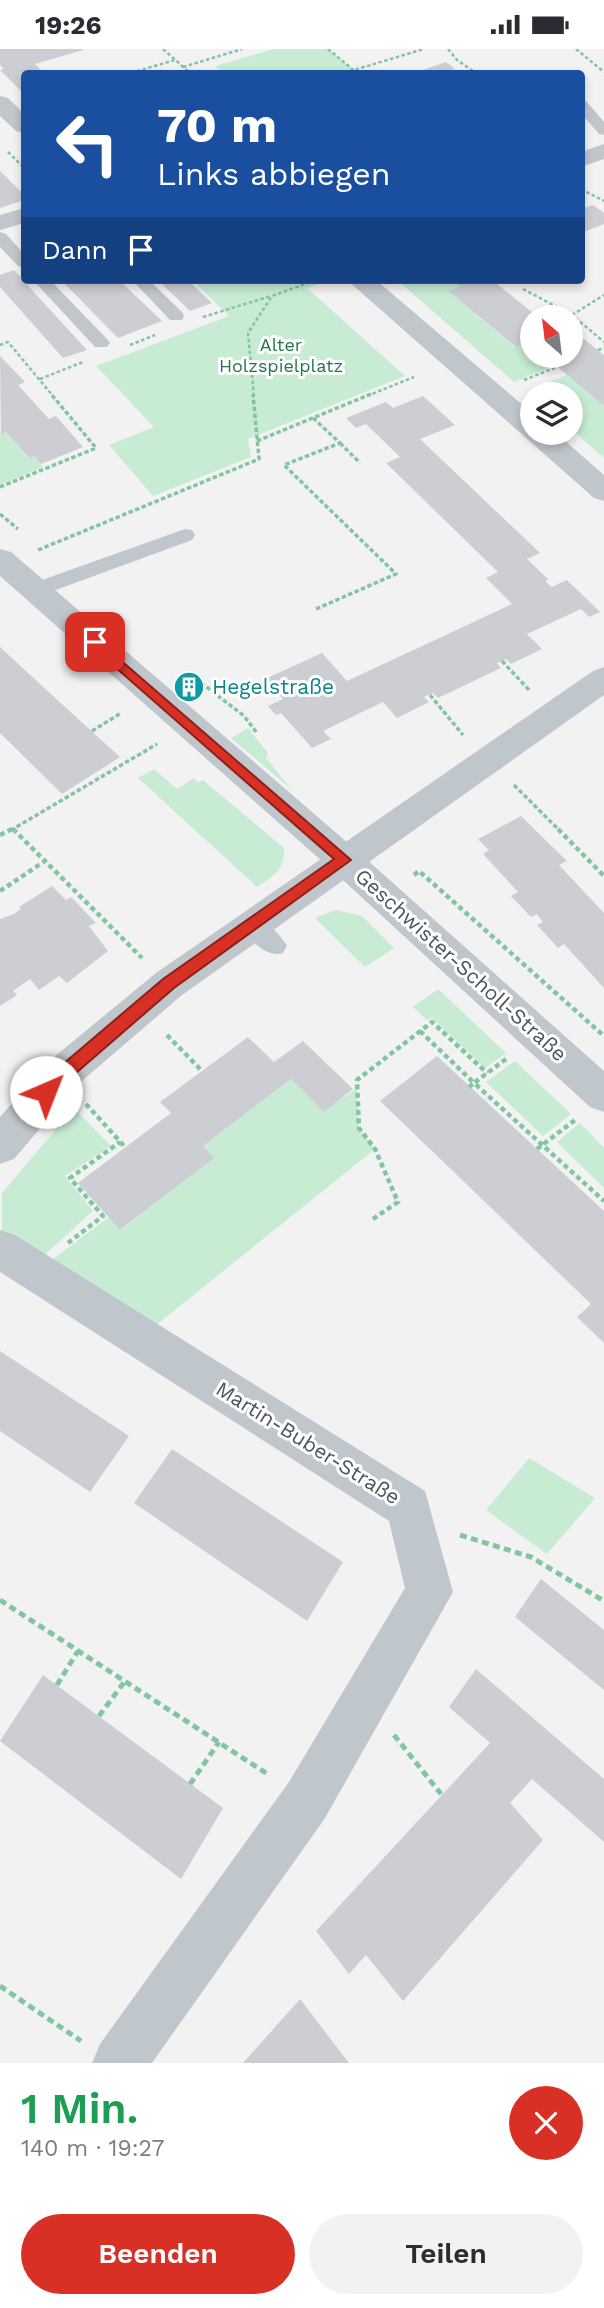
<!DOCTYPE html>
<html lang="de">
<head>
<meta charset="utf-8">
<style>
	:root { --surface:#fff; --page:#f2f2f3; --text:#2b2b33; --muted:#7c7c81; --accent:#d93025 }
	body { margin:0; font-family:"Work Sans",sans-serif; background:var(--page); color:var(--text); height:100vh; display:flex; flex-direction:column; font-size:26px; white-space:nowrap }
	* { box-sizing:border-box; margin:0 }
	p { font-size:23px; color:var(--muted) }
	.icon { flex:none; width:38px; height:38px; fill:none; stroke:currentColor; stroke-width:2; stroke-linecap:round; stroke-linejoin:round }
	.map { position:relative; height:2014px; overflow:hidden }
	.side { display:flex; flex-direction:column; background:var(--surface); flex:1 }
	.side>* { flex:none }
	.banner { position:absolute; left:21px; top:21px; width:564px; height:214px; border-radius:7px; box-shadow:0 4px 10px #0003; background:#1a4fa0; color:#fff; overflow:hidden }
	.needle { width:46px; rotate:332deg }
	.buttons { position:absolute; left:520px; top:256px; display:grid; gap:14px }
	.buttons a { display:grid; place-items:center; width:63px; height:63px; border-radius:50%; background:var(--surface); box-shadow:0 4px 10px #0003; font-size:35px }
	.pin { position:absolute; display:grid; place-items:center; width:60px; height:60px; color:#fff; margin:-30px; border-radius:14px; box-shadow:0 4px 10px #0006 }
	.me { position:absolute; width:77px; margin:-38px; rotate:44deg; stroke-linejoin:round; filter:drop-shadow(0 0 5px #0008) }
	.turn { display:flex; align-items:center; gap:24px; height:147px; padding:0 21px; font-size:32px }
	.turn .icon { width:91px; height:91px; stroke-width:2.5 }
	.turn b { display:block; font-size:49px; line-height:60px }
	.then { display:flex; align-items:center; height:66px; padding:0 21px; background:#0003; gap:14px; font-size:26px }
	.round { display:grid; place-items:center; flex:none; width:74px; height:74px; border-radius:37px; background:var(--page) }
	.overview { display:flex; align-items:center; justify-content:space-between; height:119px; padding:0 21px }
	h1 { font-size:42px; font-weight:600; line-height:52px; color:#1e9e55 }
	.primary-button { display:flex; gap:14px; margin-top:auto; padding:14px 21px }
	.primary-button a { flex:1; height:80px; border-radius:42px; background:var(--accent); color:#fff; font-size:28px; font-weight:600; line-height:80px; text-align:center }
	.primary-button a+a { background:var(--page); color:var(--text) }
	.status { display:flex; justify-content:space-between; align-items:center; height:49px; padding:0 35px; background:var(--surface); direction:ltr }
	.status svg { height:19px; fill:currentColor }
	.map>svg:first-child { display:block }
</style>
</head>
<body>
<div class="status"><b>19:26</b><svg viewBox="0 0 49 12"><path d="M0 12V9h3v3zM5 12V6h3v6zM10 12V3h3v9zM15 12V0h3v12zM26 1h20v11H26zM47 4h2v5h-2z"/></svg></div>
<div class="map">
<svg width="604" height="2014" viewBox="0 0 604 2014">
	<rect width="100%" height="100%" fill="#f3f2f2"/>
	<path fill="#c7ebd3" d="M274,0h54l25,21 -9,3h-120l-9,-7z
		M192,231h137l-22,8 98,88 -157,63 3,18 -98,39 -44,-51 45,-18 -58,-61 133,-50z
		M397,231h55l8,7 -11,5 66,55 12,-5 5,4v9h11l12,10 -41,17z
		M567,326l37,31v52l-33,-29 -1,-35h-7l-14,-12z
		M6,383l22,26 6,-2 9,11 -43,18v-52z
		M248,679l20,25 -2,5 26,32 -61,-52z
		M154,720l23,20 17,-11 4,5 5,-3 81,68c1,21 -10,28 -27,39l-119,-109z
		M336,861l26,6 32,32 -29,19 -50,-49z
		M438,940l68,64 -21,15 -53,-50 -5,2 -14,-13z
		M515,1012l56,53 -28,22 -57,-54z
		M291,1030l33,32 33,-23 2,40 16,21 -225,181 -101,-68 60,-45 12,13 92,-72 -10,-12z
		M74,1059l37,38 -46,30 28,35 -52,47 -39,-25v-40z
		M580,1074l24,25v40l-47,-46z
		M529,1409l66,40 -48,56 -61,-44z"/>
	<path fill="#cdced3" d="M0,0h83v1l-48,14 9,9 7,-2 3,2h-30v21l-24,-24 4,-1 -4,-4z
		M446,13l9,7 -5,1 5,3h-41z
		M0,122l24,24v5l-24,8z
		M581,156l3,3 9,-3 11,8v11l-23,9z
		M14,221l28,31 45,49 -24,8 -63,-71v-12z
		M61,231h58l43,41 -44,17z
		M158,231h30l24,23 -22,8z
		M452,231h40l46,37h-6v29l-5,-4 -11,5 -68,-56 12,-4z
		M570,279l34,27v51l-61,-51h27z
		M0,307l25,26 -7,3 31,34 7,-3 27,31 -42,17 -7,-8 -5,2 -23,-26 -5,2z
		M423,347l32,29 -35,14 120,114 -13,6 22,21 -4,1 7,6 15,-7 33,32 -11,5 -8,-8 -54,25 15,15 -31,15 -5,-5 -9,4 4,5 -63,30 -5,-5 -9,4 5,5 -32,16 -14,-16 -60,29 8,8 -19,9 -31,-35 -5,2 -8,-9 15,-7 -18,-20 57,-26 25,28 165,-77 -26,-26 12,-6 -112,-109 14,-6 -34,-33 -10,4 -10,-10 40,-16 7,6z
		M0,598l40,37 80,73 -58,37 -62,-61z
		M185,629l16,13 -8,5 -15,-14z
		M521,767l46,45 -8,4 45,48v75l-40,-44 -6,4 -21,-23 6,-3 -6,-8 -6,3 -20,-21 7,-4 -35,-38 6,-4 -11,-11z
		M52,837l14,14 5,-3 25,26 -7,3 19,25 -41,32 -8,-7 -20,14 -9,-11 -17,12 4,4 -17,11v-87l14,-5 7,-5 -2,-2z
		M248,988l26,25 29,-21 50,48 -29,23 -33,-33 -88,67 11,12 -94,72 -42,-47 93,-70 -11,-11z
		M437,1007l167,155v132l-27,-26 14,-13 -211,-203z
		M0,1302l129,85 -39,56 -90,-61z
		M172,1400l171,113 -36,59 -173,-118z
		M541,1530l63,51v60l-89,-73z
		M476,1620l128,110v63l-72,-63 -22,24 33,37 -140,161 -37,-46 -17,19 -33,-43 174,-188 -41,-36z
		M43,1626l180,133 -42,71 -181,-138z
		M300,1950l49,64h-106l17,-19z"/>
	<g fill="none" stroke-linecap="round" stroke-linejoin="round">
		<path stroke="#83c4a1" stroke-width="2.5" stroke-dasharray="3.5 2.5" stroke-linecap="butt" d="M163,0l27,24
			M328,0l29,24
			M448,0l9,11 19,13
			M576,0l28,23
			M183,18l59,-18
			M131,24l44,-13
			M344,24l80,-24
			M8,103l16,16
			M581,140l23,12
			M523,240l49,26 32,27
			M572,266l32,-20
			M203,268l68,-21
			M0,296l8,-3 45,54
			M130,296l25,-10
			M598,301l6,-2
			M40,330l43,-17
			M524,331l33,-13
			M254,347l-6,-63 24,-37 36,-13
			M367,347l47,-19"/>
		<path stroke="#83c4a1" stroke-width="3.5" stroke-dasharray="4.5 2.5" stroke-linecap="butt" d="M313,369l27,25 -56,22 112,109 -80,35
			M257,392l114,-47
			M340,394l20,20
			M0,438l96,-39 -45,-54
			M0,465l18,15
			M38,501l221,-91 -6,-65
			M502,612l28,30
			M190,625l54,42 13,17
			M430,646l33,40
			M92,682l29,-18
			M514,736l46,46
			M8,782l5,-2
			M15,782l-2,-2 144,-85"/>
		<path stroke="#83c4a1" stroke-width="4.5" stroke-dasharray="5 3.5" stroke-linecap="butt" d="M13,780l32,32
			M558,780l46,47
			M0,786l12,-6
			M414,826l5,-4 185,165
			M0,842l45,-30 97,97
			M420,982l54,52 -5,4
			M167,986l35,36
			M506,1010l-32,24 130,118
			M86,1055l39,43
			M537,1100l38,-29
			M373,1170l25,-17 -23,-53 -16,-21 -2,-48 75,-58 55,51
			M68,1194l35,-27 -33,-38 50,-36"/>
		<path stroke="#83c4a1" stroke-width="5" stroke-dasharray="7 4.5" stroke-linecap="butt" d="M460,1486l71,22 73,44
			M0,1551l269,175
			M57,1636l21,-34
			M99,1667l26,-35
			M394,1686l47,59
			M190,1735l29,-42
			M0,1937l81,55"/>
		<path fill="#bfc6cc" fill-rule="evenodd" d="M581,51l5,1 18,21v13l-5,-1 -18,-21z
			M0,183l6,2 18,20v14l-6,-2 -18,-19z
			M33,231h17l57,59 3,4 -3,4h-12z
			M132,231h17l33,32 2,4 -2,4h-12z
			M185,480l7,1 3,5 -3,5 -150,55 -7,2 -10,-7 3,-5z
			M253,867c13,4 27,18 34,30l-4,7c-17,5 -34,-13 -42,-28l4,-7z"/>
		<path fill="#bfc6cc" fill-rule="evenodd" d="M0,47l8,2 16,16v19l-8,-2 -16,-15z
			M604,95v15l-23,8v-15z
			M24,159v15l-24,7v-15z
			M347,231h29l156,133v19h23l49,43v26l-10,-3z
			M604,618v28l-422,300 -106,91 -62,73 -14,5v-47l48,-55 108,-89 437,-302z
			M0,1181l15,5 410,256 28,101 -128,226 -173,245h-60l8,-19 189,-262 116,-194 -16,-67 -389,-249z"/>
		<path fill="#bfc6cc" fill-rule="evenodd" d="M0,500l11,3 345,298 248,221v41l-14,-5 -258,-237 -332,-294z"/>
	</g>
	<path fill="#d93025" stroke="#8d1f18" stroke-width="2" d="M95,589l256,222 -177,128 -128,111 -8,-7 18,-22 107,-91 171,-120 -243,-213 -2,-4z"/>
	<defs>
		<g id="building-disc" transform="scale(1.575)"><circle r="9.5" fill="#0f9aa8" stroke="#fff"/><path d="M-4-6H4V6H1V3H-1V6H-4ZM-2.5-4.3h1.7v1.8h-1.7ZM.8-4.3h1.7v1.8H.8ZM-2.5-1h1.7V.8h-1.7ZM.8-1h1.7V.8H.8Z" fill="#fff"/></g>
	</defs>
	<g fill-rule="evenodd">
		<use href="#building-disc" x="189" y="638"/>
	</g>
	<g text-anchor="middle" stroke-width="6" stroke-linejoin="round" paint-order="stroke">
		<g font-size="18" fill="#24764a" stroke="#fff">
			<text x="281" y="302">Alter<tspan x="281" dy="21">Holzspielplatz</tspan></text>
		</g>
		<g font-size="21" fill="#0d838f" stroke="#fff" text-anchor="start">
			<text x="212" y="645">Hegelstraße</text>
		</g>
		<g font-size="21" fill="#4c555d" stroke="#fff">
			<text transform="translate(461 916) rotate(42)" y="7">Geschwister-Scholl-Straße</text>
			<text transform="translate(308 1394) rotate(32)" y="7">Martin-Buber-Straße</text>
		</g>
	</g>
</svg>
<div class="buttons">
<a><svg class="needle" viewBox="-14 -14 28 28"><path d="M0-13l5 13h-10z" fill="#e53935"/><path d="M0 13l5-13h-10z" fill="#7c7c81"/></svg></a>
<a><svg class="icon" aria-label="layers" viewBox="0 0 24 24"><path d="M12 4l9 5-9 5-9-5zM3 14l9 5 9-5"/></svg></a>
</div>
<div class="pin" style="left:95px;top:593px;background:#d93025"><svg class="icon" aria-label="arrive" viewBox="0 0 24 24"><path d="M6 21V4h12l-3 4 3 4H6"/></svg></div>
<svg class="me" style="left:46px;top:1043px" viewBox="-20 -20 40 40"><circle r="19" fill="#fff"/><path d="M0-13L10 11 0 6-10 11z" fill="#d93025"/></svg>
<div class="banner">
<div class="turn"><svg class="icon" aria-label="left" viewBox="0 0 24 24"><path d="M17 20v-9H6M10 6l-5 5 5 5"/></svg><div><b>70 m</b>Links abbiegen</div></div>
<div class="then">Dann<svg class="icon" aria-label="arrive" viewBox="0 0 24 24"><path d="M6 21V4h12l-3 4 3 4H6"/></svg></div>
</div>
</div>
<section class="side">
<div class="overview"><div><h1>1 Min.</h1><p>140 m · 19:27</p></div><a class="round" style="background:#d93025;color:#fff"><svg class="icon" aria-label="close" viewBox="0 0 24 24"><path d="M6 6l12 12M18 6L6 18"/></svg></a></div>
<div class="primary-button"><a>Beenden</a><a>Teilen</a></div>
</section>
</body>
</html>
